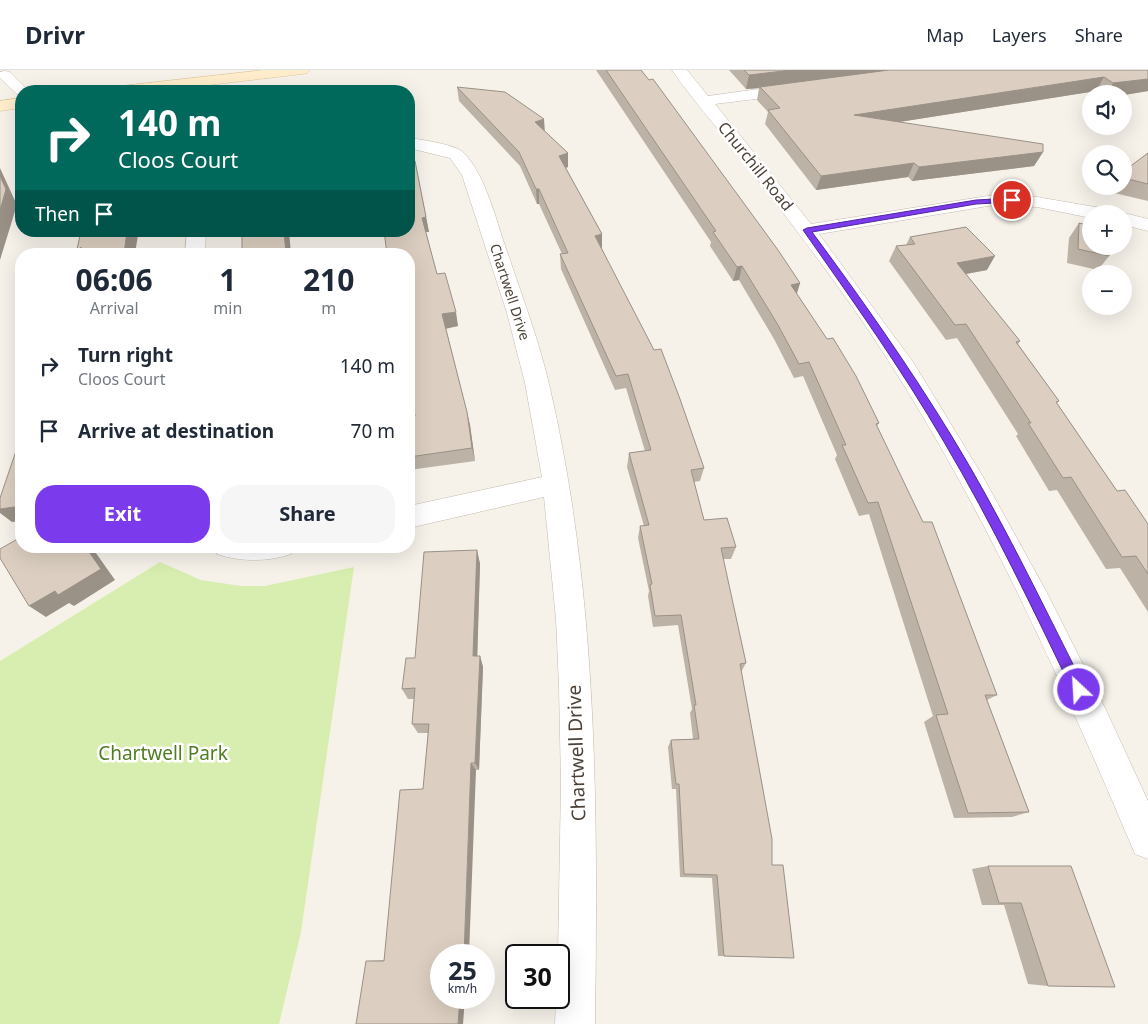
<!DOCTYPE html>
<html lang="en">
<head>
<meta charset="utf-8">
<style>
	:root { --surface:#fff; --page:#f6f6f7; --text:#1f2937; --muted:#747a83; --line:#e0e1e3; --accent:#7c3aed }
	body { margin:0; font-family:"Noto Sans",sans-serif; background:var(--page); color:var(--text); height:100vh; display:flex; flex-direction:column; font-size:19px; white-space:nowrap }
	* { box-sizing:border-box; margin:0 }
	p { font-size:16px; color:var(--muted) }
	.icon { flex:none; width:28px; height:28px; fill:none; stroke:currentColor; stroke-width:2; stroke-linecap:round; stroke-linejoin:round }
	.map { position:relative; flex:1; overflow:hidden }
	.drawer { position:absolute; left:15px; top:178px; width:400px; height:305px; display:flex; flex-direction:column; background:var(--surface); border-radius:20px; box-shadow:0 5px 20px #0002 }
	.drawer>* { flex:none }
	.top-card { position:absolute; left:15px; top:15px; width:400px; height:152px; border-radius:20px; box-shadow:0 5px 20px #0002; background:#00695c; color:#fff; overflow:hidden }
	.tools { position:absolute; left:1082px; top:15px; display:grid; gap:10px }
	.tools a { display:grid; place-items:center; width:50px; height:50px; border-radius:50%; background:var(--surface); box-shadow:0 5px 20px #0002; font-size:25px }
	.speed { position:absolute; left:430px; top:874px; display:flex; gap:10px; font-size:25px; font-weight:700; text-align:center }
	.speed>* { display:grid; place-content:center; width:65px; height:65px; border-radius:50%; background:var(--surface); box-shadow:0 5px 20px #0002; line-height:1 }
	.speed small { font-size:12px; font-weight:400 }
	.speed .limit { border:2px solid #111; border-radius:8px; background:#fff; color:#111 }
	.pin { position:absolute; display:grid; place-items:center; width:42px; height:42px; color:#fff; margin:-21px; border:2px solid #fff; border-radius:50%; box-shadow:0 1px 5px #0007 }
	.me { position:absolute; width:55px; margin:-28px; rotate:335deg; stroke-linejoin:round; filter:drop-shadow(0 0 4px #0008) }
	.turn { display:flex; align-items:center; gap:18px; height:105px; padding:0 20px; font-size:22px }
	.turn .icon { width:65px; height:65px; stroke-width:2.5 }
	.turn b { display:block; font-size:35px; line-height:42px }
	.then { display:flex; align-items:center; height:48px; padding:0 20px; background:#0003; gap:10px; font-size:19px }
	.eta { display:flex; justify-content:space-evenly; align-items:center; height:85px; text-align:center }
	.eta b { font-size:30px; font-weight:700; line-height:35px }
	.action { display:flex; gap:10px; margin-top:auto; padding:10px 20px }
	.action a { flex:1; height:58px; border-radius:20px; background:var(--accent); color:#fff; font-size:20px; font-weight:700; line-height:58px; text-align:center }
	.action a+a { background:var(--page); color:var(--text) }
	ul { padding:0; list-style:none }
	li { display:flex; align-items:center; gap:15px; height:65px; padding:0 20px }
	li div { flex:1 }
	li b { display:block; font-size:19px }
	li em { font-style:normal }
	header { display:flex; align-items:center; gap:30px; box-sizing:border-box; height:70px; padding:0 25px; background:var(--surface); border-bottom:1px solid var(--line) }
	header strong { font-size:24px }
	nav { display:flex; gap:28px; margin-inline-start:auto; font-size:18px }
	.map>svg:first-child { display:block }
</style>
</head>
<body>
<header>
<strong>Drivr</strong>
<nav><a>Map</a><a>Layers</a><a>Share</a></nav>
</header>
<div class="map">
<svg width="1148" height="954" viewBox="0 0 1148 954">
	<rect width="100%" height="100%" fill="#f6f2ea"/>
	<path fill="#d8eeb0" d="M160,492l41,18 40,6h24l89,-19 -53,365 -22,92h-279v-363z"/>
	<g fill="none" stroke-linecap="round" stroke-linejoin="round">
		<g stroke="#c6bbaf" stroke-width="1">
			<path id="minor" d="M672,0h15l21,26 87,-12 5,2 3,3 -3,3 -5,2 -80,10 96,120 183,-29 43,2 64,11 7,2 2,4h-19v4l-54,-11 -43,-2 -175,29 94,128 69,113 64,116 59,117 43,93v58l-13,-5c-76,-179 -156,-358 -264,-520 -42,-62 -88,-122 -134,-181 -22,-28 -45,-54 -65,-83z
				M5,1l5,1 19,19h-8v4l-4,-1 -17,-16v-6z
				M409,68c13,2 46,6 55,15 23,24 33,72 45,104 14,42 30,84 40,127 49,209 49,426 46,640h-40l1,-26h3l-1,-43 3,-172 -2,-97 -3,-67 -12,-122 -135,31v-22l133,-29 -17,-94 -18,-70 -45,-138 -12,-17 -41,-10z
				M1124,143l24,6v12l-24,-6z
				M187,161h19l-1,23h-20z
				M213,476h82l-4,8c-23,8 -51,8 -74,0z"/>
		</g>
		<g stroke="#ddc498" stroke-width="1">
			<path id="secondary" d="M264,0h45l-2,3 -5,1 -144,17h-45l3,-3 5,-2z
				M21,28v10l-21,3v-10z"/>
		</g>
		<use href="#minor" fill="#fff" fill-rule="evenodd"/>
		<use href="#secondary" fill="#ffedcc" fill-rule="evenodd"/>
	</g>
	<path fill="#bdb2a6" d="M596,0h45l159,213 -3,11 82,129 -2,3 120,269 -10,5 42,112 -17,5 -58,1 -30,-96 9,-6 -64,-202 -10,2 -24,-57 2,-4 -34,-79 -9,2 -20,-39 -35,-59 -6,1 -23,-35 1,-4z
		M729,0h419v21l-24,4v-1h-25l-3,-3 -198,31 145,30 -9,14 -122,15 -4,-4 -92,13 -51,-66 3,-12 -11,-12 2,-12 -13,1z
		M457,17l87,44 24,22v14l-2,1 36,66v15l102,219 -4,13 -6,1 10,38 32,27 -5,12h-8l23,104 -5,9 31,193 22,93 -76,-2 -6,-78 -32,-1 -4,-88h-4l-4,-42 3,-7 22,-1 -3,-26 2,-4 -14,-84 -25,2 -5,-31 1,-5 -11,-53 2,-12h4l-17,-59 2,-14 16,-2 -19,-63 -11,2 -54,-121 -1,-15h2l-23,-50h-2l-17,-38 -61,-65z
		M1148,83v48l-42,-10 4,-5h14v-15z
		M415,91l14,71h-3l11,42 21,52 -12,2 24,97 5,36 -66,9v-53l6,-1 -2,-82z
		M1079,153l30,33 -11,14 -31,-7 2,-25z
		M910,167l77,33 -21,4 54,67 -2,3 41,57 -2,2 60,88 31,33v88l-28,-44 -14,1 -49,-79 -8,1 -33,-55 2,-2 -61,-96 -11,2 -57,-79 7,-15 10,-1z
		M477,480l3,14 -3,92h3l3,11 -4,103h-3l-35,228 -75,-37 18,-1 39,-171 5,-56h-10l-6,-9 2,-25h-6l-6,-10z
		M988,796l127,121 -67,-1 -20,-2 -24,-79h-22l-10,-36z"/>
	<path fill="#9a9187" d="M792,0h104l-136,17 -1,1 -13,1 3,-14z
		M1104,7l-8,14 -247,39 5,-15z
		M1148,9v12l-24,4v-1h-17l6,-11z
		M544,49l1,14 -10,-11z
		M1043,82l-9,14 -122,15 7,-14z
		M568,83v14l-9,3v-14z
		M415,91l14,71h-4l-3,-14z
		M914,93l-6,14 -92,13 5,-14z
		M0,98l16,35v5l-16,52z
		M536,119h3v15h-2z
		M127,161h8l3,4 -3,19h-11z
		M284,161h5l2,23h-5z
		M602,164v15l-7,-13z
		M81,177l5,7h-10z
		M995,186l-8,14 -38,7 8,-14z
		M742,196l-3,14 -6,1 4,-14z
		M800,213l-5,15 -4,-13z
		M456,242l2,14 -13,3 -3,-15z
		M467,342l3,13 5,36 -3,-13z
		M21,436v15l-9,1 -12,-9v-4z
		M85,476h6l24,34 -41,26 -5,-3 -23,14 -17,-11z
		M477,480l3,14 -3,103 -4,-11z
		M480,586l3,11 -4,103 -4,-7z
		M471,693l5,7 -7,185h-5z
		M460,928h5l-2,26h-5z"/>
	<path fill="#dccfc1" stroke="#9a9187" d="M606,0h35l8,10 4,-1 125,171 22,33 -9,2 36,54 6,-1 23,38 23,47 -3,1 47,98h9l65,173h-12l44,117 -61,1 -32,-98 12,-1 -70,-212 -10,1 -26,-58h4l-37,-83 -10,2 -21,-39 -36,-59 -5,1 -24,-35 3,-1z
		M744,0h48l-43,5z
		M889,0h259v9l-35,4 -9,-6 -250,38 189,29v8l-124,15 -5,-4 -93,13 -53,-66 12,-2 -20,-21z
		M457,17l48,5 39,27 -9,3 33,31 -9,3 43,78 -7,2 59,114 7,-1 19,50 24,69 -13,2 13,50 23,-2 9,29 -15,1 25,115 -6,1 32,175v26h11l11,93 -70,-2 -7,-81 -33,-1 -5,-90h-3l-5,-44 28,-1 -5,-34h2l-15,-90 -26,1 -5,-31 2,-1 -12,-58 9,-1 -20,-72 22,-3 -23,-76 -12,2 -56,-122 8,-1 -29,-64h-3l-17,-37z
		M1148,83v31l-24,-6v-7z
		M409,90l6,1 11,56 -4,1 15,56 8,-1 11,39 -14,2 25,98 5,36 -63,9v-40l6,-1 -6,-30v-51l4,-1 -4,-21v-59h-22l-3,-23h25z
		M0,106l6,13 -1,4 -5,17z
		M1079,153l12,3v20h18v10l-31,-7z
		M966,157l29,29 -38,7 63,78 -4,1 43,59 -3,1 61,89 8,-1 23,34v50l-12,-18 -14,1 -51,-80 -8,1 -35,-55h3l-65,-99 -11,1 -59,-79 19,-2 -5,-7z
		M81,161h46l-3,23h-44l1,-7 -5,7z
		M242,161h42l2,23h-44z
		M21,380v56l-21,3v-11l16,-47z
		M21,467v9h64l16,23 -43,26 -3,-4 -26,15 -29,-48v-9z
		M477,480l-4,106h7l-5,107h-4l-7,192h-23v43h19l-2,26h-102l10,-63h18l16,-171 23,-1 6,-65h-17l3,-36 -13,1 4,-31h9l9,-106z
		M988,796h83l44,121 -67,-1 -27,-83h-22z"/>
	<path fill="#7c3aed" stroke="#51269a" d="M1012,128l2,1v3l-38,2 -164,28c49,66 96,133 139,203 49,80 90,166 133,251l1,4 -1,4 -5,2 -5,-2c-41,-85 -82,-171 -130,-252 -43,-74 -92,-142 -141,-212l4,-2 169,-28z"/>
	<g text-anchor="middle" stroke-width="5" stroke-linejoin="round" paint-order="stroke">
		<g font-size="14" fill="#4c4237" stroke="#fff">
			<text transform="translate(510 222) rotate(72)" y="5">Chartwell Drive</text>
		</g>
		<g font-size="16" fill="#4c4237" stroke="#fff">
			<text transform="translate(756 96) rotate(51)" y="6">Churchill Road</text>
		</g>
		<g font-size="19" fill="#4f7e22" stroke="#fff">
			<text x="163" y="690">Chartwell Park</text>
		</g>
		<g font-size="19" fill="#4c4237" stroke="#fff">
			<text transform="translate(576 683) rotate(-92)" y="7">Chartwell Drive</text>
		</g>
	</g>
</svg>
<div class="tools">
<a><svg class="icon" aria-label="sound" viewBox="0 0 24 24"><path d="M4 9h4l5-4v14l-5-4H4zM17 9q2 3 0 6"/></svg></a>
<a><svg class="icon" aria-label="search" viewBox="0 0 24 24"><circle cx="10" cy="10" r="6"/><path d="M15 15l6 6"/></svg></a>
<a>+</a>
<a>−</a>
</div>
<div class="speed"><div>25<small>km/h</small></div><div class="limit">30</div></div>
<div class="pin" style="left:1012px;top:130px;background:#d93025"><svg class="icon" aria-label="arrive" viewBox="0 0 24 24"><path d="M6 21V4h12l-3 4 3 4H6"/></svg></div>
<svg class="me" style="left:1079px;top:620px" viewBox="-20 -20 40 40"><circle r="17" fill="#7c3aed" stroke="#fff" stroke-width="3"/><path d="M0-11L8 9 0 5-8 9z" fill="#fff"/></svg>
<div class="top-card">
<div class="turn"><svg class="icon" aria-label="right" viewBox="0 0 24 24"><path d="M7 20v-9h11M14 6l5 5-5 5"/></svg><div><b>140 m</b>Cloos Court</div></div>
<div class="then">Then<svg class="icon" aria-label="arrive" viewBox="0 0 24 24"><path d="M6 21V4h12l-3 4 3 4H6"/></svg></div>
</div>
<section class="drawer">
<div class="eta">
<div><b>06:06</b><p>Arrival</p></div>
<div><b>1</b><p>min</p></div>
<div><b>210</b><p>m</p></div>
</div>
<ul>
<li><svg class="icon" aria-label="right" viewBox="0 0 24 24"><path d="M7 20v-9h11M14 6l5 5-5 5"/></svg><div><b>Turn right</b><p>Cloos Court</p></div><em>140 m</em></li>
<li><svg class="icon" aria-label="arrive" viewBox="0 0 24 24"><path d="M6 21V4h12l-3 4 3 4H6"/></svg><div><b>Arrive at destination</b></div><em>70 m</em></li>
</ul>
<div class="action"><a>Exit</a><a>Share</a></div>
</section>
</div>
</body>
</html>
